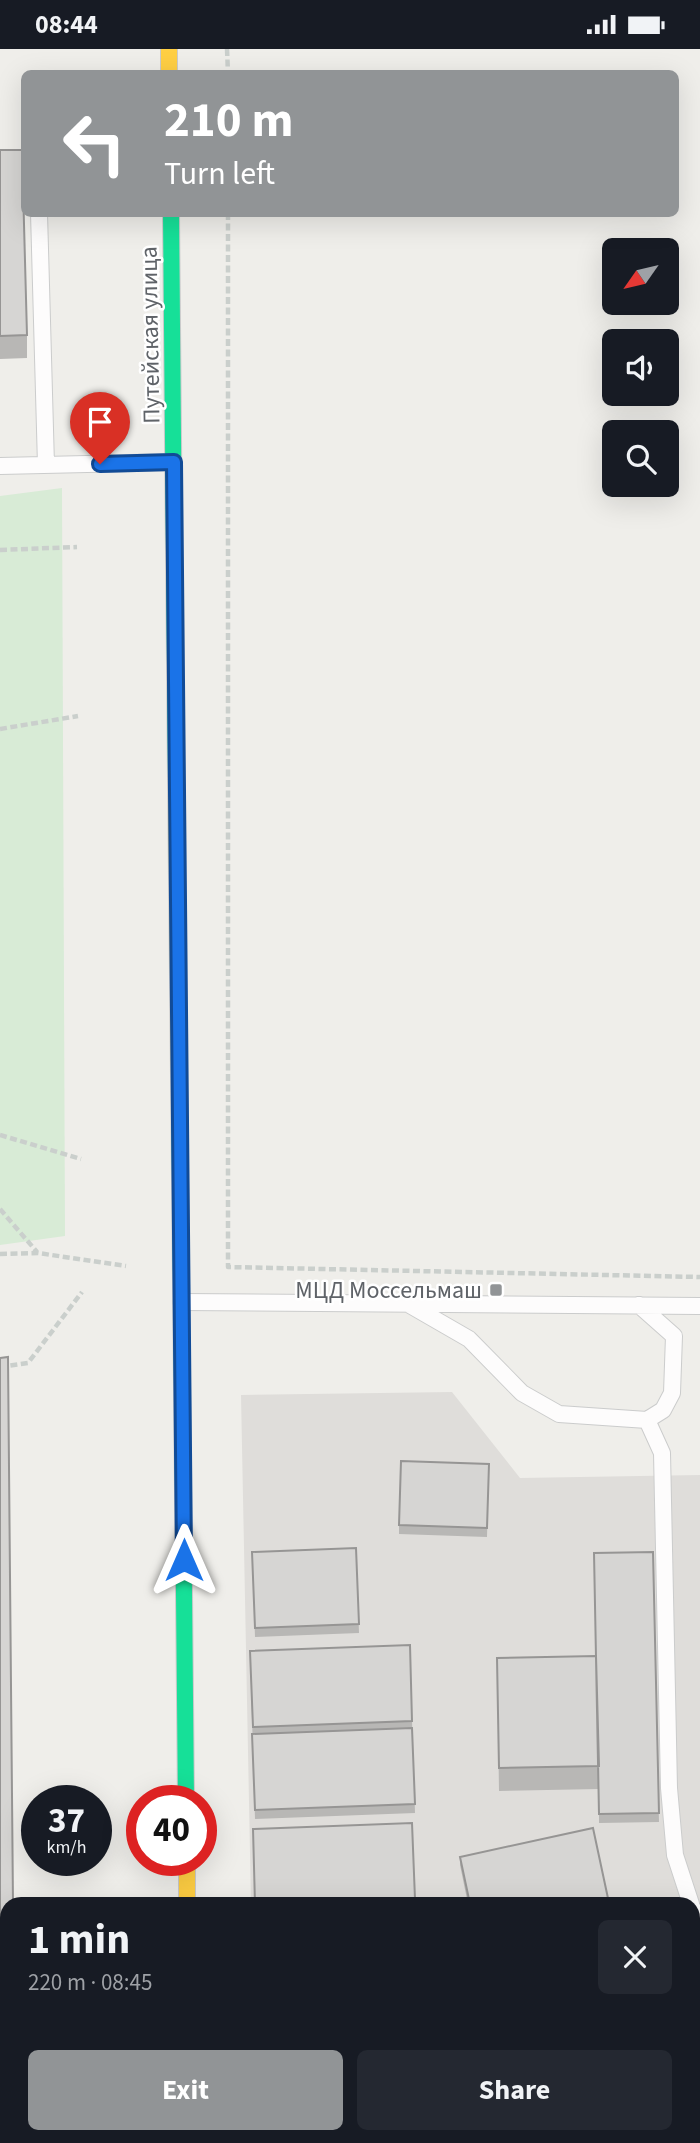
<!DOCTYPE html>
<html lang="en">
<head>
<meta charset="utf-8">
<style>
	:root { --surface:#171b24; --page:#242831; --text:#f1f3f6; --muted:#9ea1a6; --accent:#919496 }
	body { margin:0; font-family:"Source Sans 3",sans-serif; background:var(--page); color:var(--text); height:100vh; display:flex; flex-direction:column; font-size:26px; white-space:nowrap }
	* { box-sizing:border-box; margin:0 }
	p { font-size:23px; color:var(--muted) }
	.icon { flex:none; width:38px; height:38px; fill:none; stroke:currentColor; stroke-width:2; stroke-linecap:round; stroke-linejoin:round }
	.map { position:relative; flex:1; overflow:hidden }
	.panel { position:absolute; left:0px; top:1848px; width:700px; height:247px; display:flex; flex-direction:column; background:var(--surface); border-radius:21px 21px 0 0; box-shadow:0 7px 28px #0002 }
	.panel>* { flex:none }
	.banner { position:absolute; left:21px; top:21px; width:658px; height:147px; border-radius:10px; box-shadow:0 7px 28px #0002; background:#919496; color:#fff; overflow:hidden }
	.needle { width:46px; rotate:236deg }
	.fabs { position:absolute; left:602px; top:189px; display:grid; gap:14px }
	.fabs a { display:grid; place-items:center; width:77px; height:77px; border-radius:10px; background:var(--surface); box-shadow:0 7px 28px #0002; font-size:35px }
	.speed { position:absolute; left:21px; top:1736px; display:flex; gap:14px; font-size:35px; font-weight:700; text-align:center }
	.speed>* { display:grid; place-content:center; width:91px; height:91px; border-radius:50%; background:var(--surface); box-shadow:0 7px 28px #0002; line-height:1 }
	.speed small { font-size:18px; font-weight:400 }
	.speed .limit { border:10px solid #d22; background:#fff; color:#111 }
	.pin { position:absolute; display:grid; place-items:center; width:60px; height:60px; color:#fff; margin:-72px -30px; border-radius:50% 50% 50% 0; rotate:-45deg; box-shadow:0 0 7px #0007 }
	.pin .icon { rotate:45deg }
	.me { position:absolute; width:77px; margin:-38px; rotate:0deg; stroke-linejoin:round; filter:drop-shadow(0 0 5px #0008) }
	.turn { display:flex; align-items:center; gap:24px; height:147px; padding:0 28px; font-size:32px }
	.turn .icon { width:91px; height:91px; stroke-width:2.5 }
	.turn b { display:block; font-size:49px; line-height:60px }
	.round { display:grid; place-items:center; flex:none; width:74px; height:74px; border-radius:10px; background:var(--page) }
	.summary { display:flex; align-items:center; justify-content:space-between; height:119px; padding:0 28px }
	h1 { font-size:42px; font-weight:700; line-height:52px }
	.cta { display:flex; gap:14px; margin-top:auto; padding:14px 28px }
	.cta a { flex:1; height:80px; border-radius:10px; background:var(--accent); color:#fff; font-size:28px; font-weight:700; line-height:80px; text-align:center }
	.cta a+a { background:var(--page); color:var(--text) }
	.status { display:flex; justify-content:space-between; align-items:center; height:49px; padding:0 35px; background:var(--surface); direction:ltr }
	.status svg { height:19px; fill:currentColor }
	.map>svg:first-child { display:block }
</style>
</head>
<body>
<div class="status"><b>08:44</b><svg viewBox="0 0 49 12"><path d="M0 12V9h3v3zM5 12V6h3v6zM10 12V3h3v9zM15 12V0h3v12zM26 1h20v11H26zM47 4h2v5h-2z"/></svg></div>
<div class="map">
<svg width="700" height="2094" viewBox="0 0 700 2094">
	<rect width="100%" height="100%" fill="#efeeea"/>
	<path fill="#dfddda" d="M452,1343l68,86 180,-3v668h-444v-6h437v-233h-442l-10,-509z"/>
	<path fill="#d8ebd6" d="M62,439l3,748 -65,9v-749z"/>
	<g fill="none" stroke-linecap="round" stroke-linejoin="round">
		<g stroke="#cbcccc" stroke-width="18">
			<path id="lane" d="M39,164l7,252
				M0,417l174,-4
				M181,1253l519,4
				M410,1256l59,34 53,54 37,21 88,6 16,-10 9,-17 2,-57 -35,-31
				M647,1371l15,33 7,335 6,67 16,49
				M693,1860l7,17"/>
		</g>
		<g stroke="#cacacb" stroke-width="18">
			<path id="fast" d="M171,164l5,565
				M179,1025l7,727
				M190,2088v6"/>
		</g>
		<g stroke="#cacacb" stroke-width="18">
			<path id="slow" d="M169,0v24
				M176,729l3,296
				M187,1811v44"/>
		</g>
		<path stroke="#cacfcc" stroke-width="4.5" stroke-dasharray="7 3.5" stroke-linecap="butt" d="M227,0l1,24
			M228,164v1054l472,10
			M0,501l77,-3
			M0,680l78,-13
			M0,1086l81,24
			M0,1160l37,43
			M0,1205l38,-1 88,13
			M0,1318l28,-4 54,-71"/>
		<use href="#lane" stroke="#fdfcfc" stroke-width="16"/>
		<use href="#fast" stroke="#16e098" stroke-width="16"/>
		<use href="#slow" stroke="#ffcf43" stroke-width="16"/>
	</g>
	<path fill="#b8b7b5" d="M0,101l27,185v23l-27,1z
		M489,1415l-2,73 -88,-3v-9z
		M356,1499l3,85 -104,4 -3,-85z
		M653,1503l6,270 -60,1v-44v10l-100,2 -2,-133 99,-2z
		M250,1602l162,70 3,92 -160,6z
		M412,1774l3,81h-160z
		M460,1808l149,47h-141l-8,-39z"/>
	<path fill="#d6d5d3" stroke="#969594" stroke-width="2" d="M0,101h22l5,185 -27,1z
		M8,1308l5,547h-6v233h9v6h-16v-785z
		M401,1412l88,3 -2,64 -88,-3z
		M356,1499l3,76 -104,4 -3,-76z
		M653,1503l6,261 -60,1 -5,-261z
		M410,1596l2,76 -159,6 -3,-76z
		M596,1607l3,110 -100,2 -2,-110z
		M412,1679l3,76 -160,6 -3,-76z
		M412,1774l3,76 -160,5 -2,-75z
		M593,1779l16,75 -6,1h-133l-10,-47z
		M260,2088h159v6h-159z
		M523,2088h163l1,6h-163z"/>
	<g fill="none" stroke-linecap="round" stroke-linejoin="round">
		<g stroke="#114b97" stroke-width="18">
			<path id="route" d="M100,415l74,-2 10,1098"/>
		</g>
		<use href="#route" stroke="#1a73e8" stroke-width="12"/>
	</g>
	<rect fill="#919496" stroke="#fff" stroke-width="2.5" x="489" y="1234" width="14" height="14" rx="3.5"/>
	<g text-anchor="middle" stroke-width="5" stroke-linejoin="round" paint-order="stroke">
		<g font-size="24" fill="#5f6368" stroke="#fff">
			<text transform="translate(150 286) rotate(-91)" y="8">Путейская улица</text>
		</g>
		<g font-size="24" fill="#5f6368" stroke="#fff" text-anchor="end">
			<text x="482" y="1249">МЦД Моссельмаш</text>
		</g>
	</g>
</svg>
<div class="fabs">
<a><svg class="needle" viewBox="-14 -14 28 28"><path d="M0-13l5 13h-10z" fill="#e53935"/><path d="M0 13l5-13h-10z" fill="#9ea1a6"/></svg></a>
<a><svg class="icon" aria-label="sound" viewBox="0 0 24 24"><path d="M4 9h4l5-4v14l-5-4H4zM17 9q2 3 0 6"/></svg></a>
<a><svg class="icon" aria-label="search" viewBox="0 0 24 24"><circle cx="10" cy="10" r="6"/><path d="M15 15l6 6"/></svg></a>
</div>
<div class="speed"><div>37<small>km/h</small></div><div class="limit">40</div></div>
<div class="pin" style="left:100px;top:415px;background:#d93025"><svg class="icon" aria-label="arrive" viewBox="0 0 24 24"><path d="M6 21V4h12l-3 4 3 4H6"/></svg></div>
<svg class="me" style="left:184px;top:1511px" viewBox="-20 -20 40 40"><path d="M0-17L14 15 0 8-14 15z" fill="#1a73e8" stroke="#fff" stroke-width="4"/></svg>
<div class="banner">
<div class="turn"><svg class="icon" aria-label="left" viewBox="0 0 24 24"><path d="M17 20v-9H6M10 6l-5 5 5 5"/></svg><div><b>210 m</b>Turn left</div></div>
</div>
<section class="panel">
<div class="summary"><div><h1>1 min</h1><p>220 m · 08:45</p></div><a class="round"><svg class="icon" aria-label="close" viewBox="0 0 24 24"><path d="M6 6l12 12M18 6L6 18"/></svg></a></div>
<div class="cta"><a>Exit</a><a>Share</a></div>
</section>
</div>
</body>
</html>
